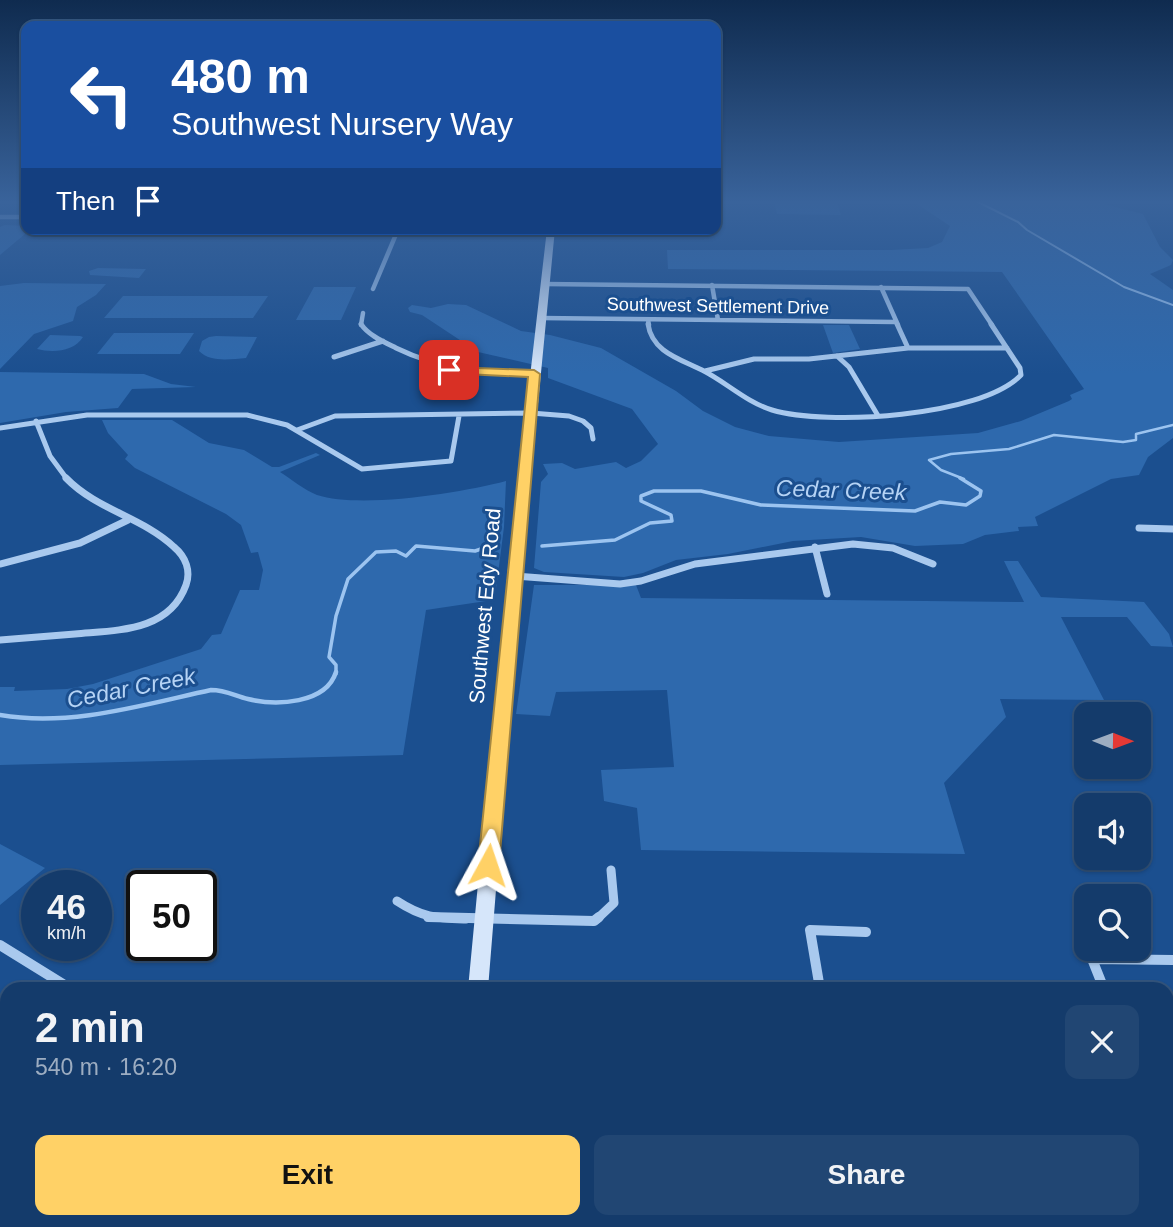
<!DOCTYPE html>
<html lang="en">
<head>
<meta charset="utf-8">
<style>
	:root { --surface:#143b6b; --page:#214673; --text:#f1f3f6; --muted:#9dadc1; --line:#33557e; --accent:#ffd166 }
	body { margin:0; font-family:Arial,sans-serif; background:var(--page); color:var(--text); height:100vh; display:flex; flex-direction:column; font-size:26px; white-space:nowrap }
	* { box-sizing:border-box; margin:0 }
	p { font-size:23px; color:var(--muted) }
	.icon { flex:none; width:38px; height:38px; fill:none; stroke:currentColor; stroke-width:2; stroke-linecap:round; stroke-linejoin:round }
	.map { position:relative; flex:1; overflow:hidden }
	.sheet { position:absolute; left:0px; top:982px; width:1174px; height:247px; display:flex; flex-direction:column; background:var(--surface); border-radius:21px 21px 0 0; box-shadow:0 2px 5px #0004,0 0 0 2px var(--line) }
	.sheet>* { flex:none }
	.hud { position:absolute; left:21px; top:21px; width:700px; height:214px; border-radius:14px; box-shadow:0 2px 5px #0004,0 0 0 2px var(--line); background:#1a4fa0; color:#fff; overflow:hidden }
	.needle { width:46px; rotate:91deg }
	.controls { position:absolute; left:1074px; top:702px; display:grid; gap:14px }
	.controls a { display:grid; place-items:center; width:77px; height:77px; border-radius:14px; background:var(--surface); box-shadow:0 2px 5px #0004,0 0 0 2px var(--line); font-size:35px }
	.speed { position:absolute; left:21px; top:870px; display:flex; gap:14px; font-size:35px; font-weight:700; text-align:center }
	.speed>* { display:grid; place-content:center; width:91px; height:91px; border-radius:50%; background:var(--surface); box-shadow:0 2px 5px #0004,0 0 0 2px var(--line); line-height:1 }
	.speed small { font-size:18px; font-weight:400 }
	.speed .limit { border:4px solid #111; border-radius:10px; background:#fff; color:#111 }
	.pin { position:absolute; display:grid; place-items:center; width:60px; height:60px; color:#fff; margin:-30px; border-radius:14px; box-shadow:0 4px 10px #0006 }
	.me { position:absolute; width:77px; margin:-38px; rotate:5deg; stroke-linejoin:round; filter:drop-shadow(0 0 5px #0008) }
	.turn { display:flex; align-items:center; gap:24px; height:147px; padding:0 35px; font-size:32px }
	.turn .icon { width:91px; height:91px; stroke-width:2.5 }
	.turn b { display:block; font-size:49px; line-height:60px }
	.then { display:flex; align-items:center; height:66px; padding:0 35px; background:#0003; gap:14px; font-size:26px }
	.round { display:grid; place-items:center; flex:none; width:74px; height:74px; border-radius:14px; background:var(--page) }
	.head { display:flex; align-items:center; justify-content:space-between; height:119px; padding:0 35px }
	h1 { font-size:42px; font-weight:600; line-height:52px }
	.action { display:flex; gap:14px; margin-top:auto; padding:14px 35px }
	.action a { flex:1; height:80px; border-radius:14px; background:var(--accent); color:#111; font-size:28px; font-weight:600; line-height:80px; text-align:center }
	.action a+a { background:var(--page); color:var(--text) }
	.map>svg:first-child { display:block }
</style>
</head>
<body>
<div class="map">
<svg width="1173" height="1227" viewBox="0 0 1173 1227">
	<rect width="100%" height="100%" fill="#1b4f8f"/>
	<path fill="#2e69ad" d="M774,202h63l4,13 -64,-1z
		M914,202h182l47,12 17,33 13,13 -2,5 -21,9 23,16v148l-25,19 -9,18 -28,4 -76,38 3,9 -20,1 1,4 -34,4 -22,9 -48,2 -54,-9 -68,4 -65,13 -52,6 -33,13 -19,4 -80,-5 -10,-4 7,-86 7,-8 -5,-10 19,-1 13,6 41,-7 10,6 15,-7 17,-17 -26,-35 -84,-31v-10l-70,-16 -56,-37 -12,-3 -2,-4 4,-3 19,3 17,-4 18,1 55,26 29,4 51,13 75,43 27,20 32,16 34,9 70,6 139,-9 43,-12 48,-20 3,-2 -2,-4 14,-6 -82,-117 -334,-3 -1,-19h224l37,-2 14,-6 8,-16z
		M5,225l21,1v3h5l-31,26v-28z
		M98,268l48,1 -7,9 -49,-3 -1,-4z
		M24,283l82,1 -10,11 -19,12 -4,14 -39,13 -34,35v-83z
		M314,287h42l-15,33h-45z
		M123,296h145l-15,22h-149z
		M823,325h26l11,24 -27,4z
		M114,333h80l-14,21h-83z
		M50,335l30,1 3,1c-9,15 -31,16 -46,12z
		M209,337l7,-1 41,1 -11,21c-15,1 -35,5 -47,-7l3,-10z
		M0,372l144,2 27,10 25,3 -64,2 -14,19 -52,4 -66,11z
		M102,420h70l37,23 35,7 28,17h7l37,-14 4,2 -40,17c11,7 24,18 37,23 43,14 144,-2 189,-14l-2,46 -9,70 -2,3 -67,10 -23,145 -403,10v-78h15l-1,4 53,-2 26,-5 108,-35 11,-14 9,-1 19,-44h19l4,-20 -5,-18 -7,1 -10,-28 -15,-11 -91,-46 -10,-9 3,-4 -20,-22z
		M1004,561h14l23,36 103,5 25,32 4,13 -22,-1 -24,-29h-66l43,83 -104,-1 6,18 -62,66 21,71 -324,-4 -4,-42 -33,-7 -3,-31 73,-3 -7,-77 -111,2 -6,24 -34,-2 18,-129h102l5,13 383,4z
		M0,844l45,24 -45,37z"/>
	<g fill="none" stroke-linecap="round" stroke-linejoin="round">
		<path stroke="#9cc4f0" stroke-width="2" d="M978,202l40,20 9,8 97,57 49,18"/>
		<path stroke="#9cc4f0" stroke-width="2.5" d="M964,479l-23,-9 -12,-10 22,-6 58,-5 45,-14 69,7 13,-2v-6l37,-9"/>
		<path stroke="#9cc4f0" stroke-width="3.5" d="M542,546l73,-6 35,-17 22,-2 -1,-6 -30,-14v-5l13,-5h47l60,14 154,6 25,-9 26,3 14,-9 1,-5 -21,-13
			M336,674v-9l-7,-8 7,-41 12,-37 28,-27 20,-1 10,5 10,-10 59,5 15,-5"/>
		<path stroke="#9cc4f0" stroke-width="4.5" d="M0,715c71,12 142,-10 211,-25 15,0 24,6 37,9 28,7 78,5 88,-27"/>
		<path stroke="#a9c9ee" stroke-width="4.5" d="M0,217h26
			M335,229l35,3 180,1
			M545,284l423,5 24,36
			M712,285l6,35
			M881,287l17,38
			M373,289l24,-57
			M541,318l354,4
			M648,320l1,5
			M361,325l2,-12"/>
		<path stroke="#a9c9ee" stroke-width="5" d="M361,324c7,11 23,18 35,24 45,22 89,25 138,26
			M648,324c4,28 32,35 54,46 24,12 44,32 70,40 54,16 209,7 249,-35l-1,-7 -29,-44
			M897,324l11,24
			M837,356l12,11 28,47
			M334,357l49,-16
			M705,371l49,-12h55l99,-11h99
			M36,421l14,35 17,23
			M0,428l87,-13h160l40,10 75,44 89,-8 8,-45
			M297,430l38,-14 196,-3 38,3 14,5 8,7 2,11"/>
		<path stroke="#a9c9ee" stroke-width="7" d="M1139,528l34,1
			M815,547l12,47
			M0,564l80,-21 48,-23
			M515,576l105,8 21,-3 54,-17 158,-20 40,4 40,16
			M0,640c25,-2 50,-4 75,-6 42,-4 94,-2 111,-49 5,-14 0,-28 -12,-38 -32,-30 -77,-37 -108,-69"/>
		<path stroke="#a9c9ee" stroke-width="9" d="M397,901c26,17 39,17 69,18
			M597,919l17,-16 -3,-33"/>
		<path stroke="#a9c9ee" stroke-width="10" d="M428,917l166,4 5,-4
			M0,945l71,44
			M820,989l-10,-59 56,2
			M1104,989l-12,-30 81,1
			M1167,1148l6,14
			M988,1222l2,5
			M421,1227l65,-5 221,5"/>
		<path fill="#d6e6fa" fill-rule="evenodd" d="M547,229h8l-33,339 -34,421h-20l40,-421z
			M444,1222h24v5h-24z"/>
	</g>
	<linearGradient id="sky" x2="0" y2="1"><stop stop-color="#0f2b4f"/><stop offset="0.54" stop-color="#39639b"/><stop offset="1" stop-color="#39639b" stop-opacity="0"/></linearGradient>
	<rect width="1173" height="374" fill="url(#sky)"/>
	<path fill="#ffd166" stroke="#a68842" stroke-width="2" d="M449,367l85,3 6,4 -41,491 -3,5 -8,3 -7,-3 -3,-5 50,-488 -83,-4 -2,-3z"/>
	<g text-anchor="middle" stroke-width="6" stroke-linejoin="round" paint-order="stroke">
		<g font-size="18" fill="#fff" stroke="#1b4f8f">
			<text transform="translate(718 306) rotate(1)" y="6">Southwest Settlement Drive</text>
		</g>
		<g font-size="21" fill="#fff" stroke="#1b4f8f">
			<text transform="translate(485 606) rotate(-85)" y="7">Southwest Edy Road</text>
		</g>
		<g font-size="23" font-style="italic" fill="#b5d3f5" stroke="#1b4f8f">
			<text transform="translate(841 490) rotate(2)" y="8">Cedar Creek</text>
			<text transform="translate(131 688) rotate(-11)" y="8">Cedar Creek</text>
		</g>
	</g>
</svg>
<div class="controls">
<a><svg class="needle" viewBox="-14 -14 28 28"><path d="M0-13l5 13h-10z" fill="#e53935"/><path d="M0 13l5-13h-10z" fill="#9dadc1"/></svg></a>
<a><svg class="icon" aria-label="sound" viewBox="0 0 24 24"><path d="M4 9h4l5-4v14l-5-4H4zM17 9q2 3 0 6"/></svg></a>
<a><svg class="icon" aria-label="search" viewBox="0 0 24 24"><circle cx="10" cy="10" r="6"/><path d="M15 15l6 6"/></svg></a>
</div>
<div class="speed"><div>46<small>km/h</small></div><div class="limit">50</div></div>
<div class="pin" style="left:449px;top:370px;background:#d93025"><svg class="icon" aria-label="arrive" viewBox="0 0 24 24"><path d="M6 21V4h12l-3 4 3 4H6"/></svg></div>
<svg class="me" style="left:488px;top:865px" viewBox="-20 -20 40 40"><path d="M0-17L14 15 0 8-14 15z" fill="#ffd166" stroke="#fff" stroke-width="4"/></svg>
<div class="hud">
<div class="turn"><svg class="icon" aria-label="left" viewBox="0 0 24 24"><path d="M17 20v-9H6M10 6l-5 5 5 5"/></svg><div><b>480 m</b>Southwest Nursery Way</div></div>
<div class="then">Then<svg class="icon" aria-label="arrive" viewBox="0 0 24 24"><path d="M6 21V4h12l-3 4 3 4H6"/></svg></div>
</div>
<section class="sheet">
<div class="head"><div><h1>2 min</h1><p>540 m · 16:20</p></div><a class="round"><svg class="icon" aria-label="close" viewBox="0 0 24 24"><path d="M6 6l12 12M18 6L6 18"/></svg></a></div>
<div class="action"><a>Exit</a><a>Share</a></div>
</section>
</div>
</body>
</html>
